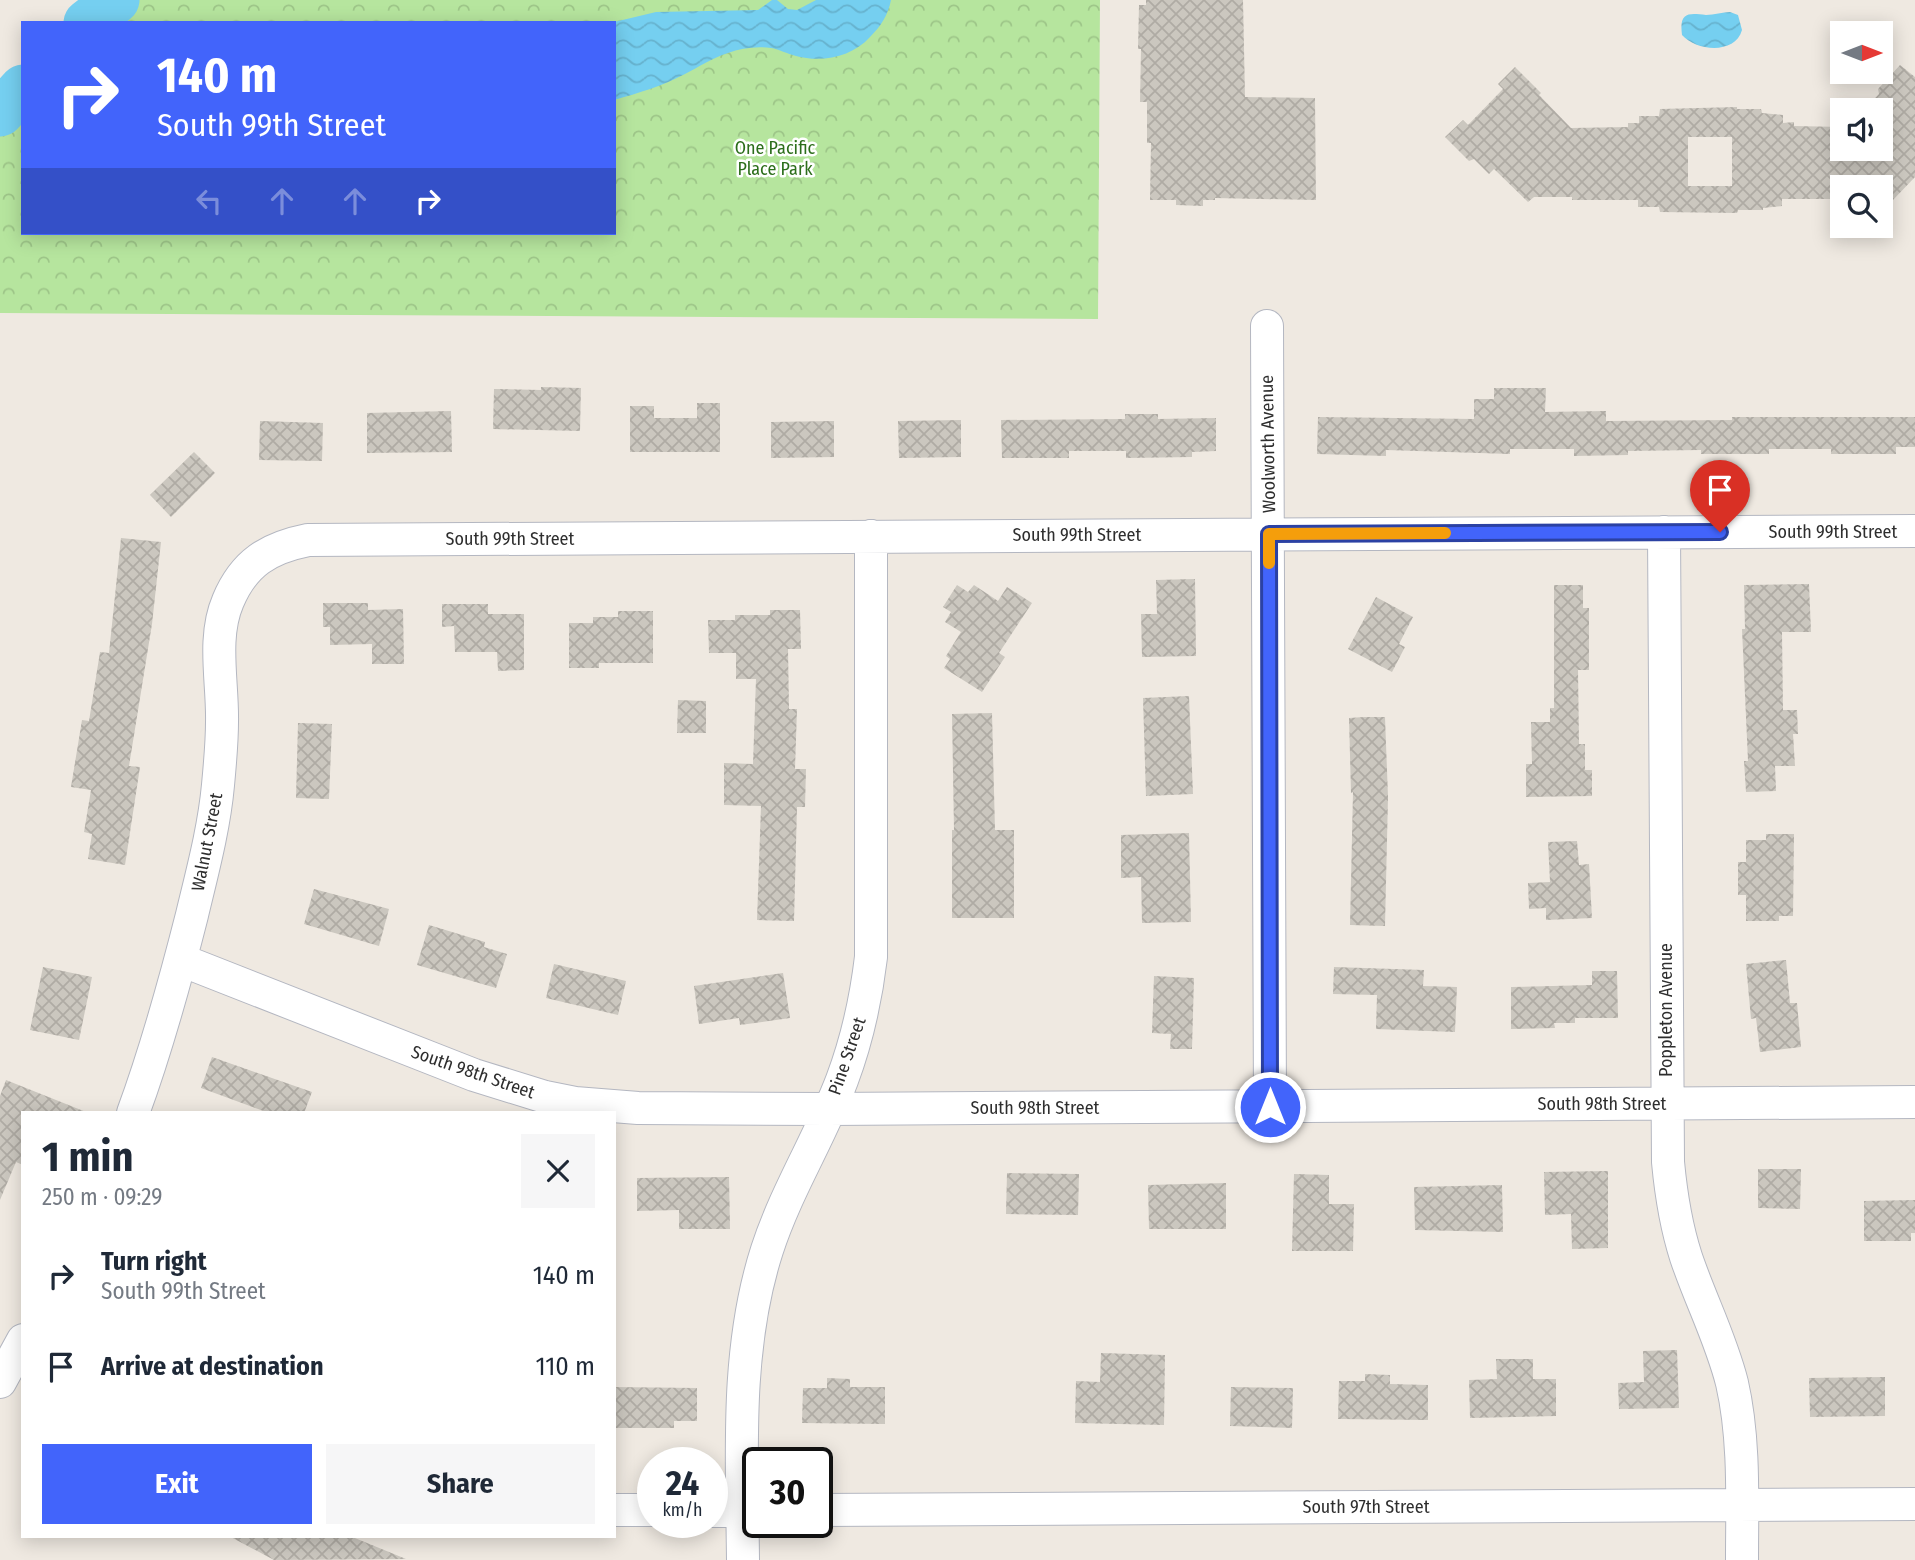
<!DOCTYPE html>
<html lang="en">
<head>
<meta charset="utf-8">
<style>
	:root { --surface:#fff; --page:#f6f6f7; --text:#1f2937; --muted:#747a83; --accent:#4264fb }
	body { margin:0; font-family:"Fira Sans Condensed",sans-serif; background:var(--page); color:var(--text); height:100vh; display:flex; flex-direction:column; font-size:26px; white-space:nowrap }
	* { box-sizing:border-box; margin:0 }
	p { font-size:23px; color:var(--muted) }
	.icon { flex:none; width:38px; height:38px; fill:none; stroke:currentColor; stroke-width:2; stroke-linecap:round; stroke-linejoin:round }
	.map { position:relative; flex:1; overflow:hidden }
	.details { position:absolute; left:21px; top:1111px; width:595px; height:427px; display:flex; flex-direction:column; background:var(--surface); border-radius:0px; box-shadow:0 4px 18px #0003 }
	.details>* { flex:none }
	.hud { position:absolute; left:21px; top:21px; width:595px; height:214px; border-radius:0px; box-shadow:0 4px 18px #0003; background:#4264fb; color:#fff; overflow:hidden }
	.needle { width:46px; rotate:90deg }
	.tools { position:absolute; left:1830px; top:21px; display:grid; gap:14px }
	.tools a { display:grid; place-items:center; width:63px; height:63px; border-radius:0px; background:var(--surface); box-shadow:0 4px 18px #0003; font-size:35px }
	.speed { position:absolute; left:637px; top:1447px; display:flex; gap:14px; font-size:35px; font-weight:700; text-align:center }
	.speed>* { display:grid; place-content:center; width:91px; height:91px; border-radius:50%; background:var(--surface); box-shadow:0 4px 18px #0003; line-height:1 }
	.speed small { font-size:18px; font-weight:400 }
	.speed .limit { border:4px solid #111; border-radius:10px; background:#fff; color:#111 }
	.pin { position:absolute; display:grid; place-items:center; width:60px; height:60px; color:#fff; margin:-72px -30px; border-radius:50% 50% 50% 0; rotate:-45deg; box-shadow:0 0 7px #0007 }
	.pin .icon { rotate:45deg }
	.me { position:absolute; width:77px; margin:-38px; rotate:0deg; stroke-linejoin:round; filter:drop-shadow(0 0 5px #0008) }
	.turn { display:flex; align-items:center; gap:24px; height:147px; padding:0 21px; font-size:32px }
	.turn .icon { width:91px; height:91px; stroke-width:2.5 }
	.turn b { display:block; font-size:49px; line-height:60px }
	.lanes { display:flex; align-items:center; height:66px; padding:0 21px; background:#0003; justify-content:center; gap:35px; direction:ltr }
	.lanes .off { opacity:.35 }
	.round { display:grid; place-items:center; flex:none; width:74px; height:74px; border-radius:0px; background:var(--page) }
	.headline { display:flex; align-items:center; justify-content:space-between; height:119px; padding:0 21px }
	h1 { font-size:42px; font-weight:700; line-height:52px }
	.primary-button { display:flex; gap:14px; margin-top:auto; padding:14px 21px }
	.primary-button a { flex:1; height:80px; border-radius:0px; background:var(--accent); color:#fff; font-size:28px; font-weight:700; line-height:80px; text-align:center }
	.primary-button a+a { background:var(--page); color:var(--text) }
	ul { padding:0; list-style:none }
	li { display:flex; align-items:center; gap:21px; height:91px; padding:0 21px }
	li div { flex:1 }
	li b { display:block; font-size:26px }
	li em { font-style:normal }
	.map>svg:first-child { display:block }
</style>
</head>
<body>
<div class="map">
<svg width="1915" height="1560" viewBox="0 0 1915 1560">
	<defs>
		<pattern id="forest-crowns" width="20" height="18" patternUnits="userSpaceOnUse" patternTransform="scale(1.75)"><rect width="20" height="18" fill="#b6e59e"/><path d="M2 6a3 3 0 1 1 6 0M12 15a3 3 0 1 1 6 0" fill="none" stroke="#9dc588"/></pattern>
		<pattern id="water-waves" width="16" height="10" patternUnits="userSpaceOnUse" patternTransform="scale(1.75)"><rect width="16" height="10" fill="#75cff0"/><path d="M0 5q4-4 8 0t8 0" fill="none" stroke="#66b2ce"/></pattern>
		<pattern id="building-cross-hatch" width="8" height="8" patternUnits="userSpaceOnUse" patternTransform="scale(1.75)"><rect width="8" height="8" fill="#cbc7bf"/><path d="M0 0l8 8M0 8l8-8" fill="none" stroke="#afaba4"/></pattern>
	</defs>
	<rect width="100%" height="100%" fill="#efe9e1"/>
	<path fill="url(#forest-crowns)" d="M116,0h984l-2,319 -1098,-6v-200l23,-25v145h591v-210h-527z"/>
	<path fill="url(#water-waves)" d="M772,0h5l11,9 9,1 19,-10h75c-3,15 -10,26 -21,37 -18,20 -48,26 -74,19 -9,-2 -17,-7 -25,-8 -14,-2 -30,0 -43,5 -16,5 -29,14 -43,21 -23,12 -46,19 -71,26v-77h-4l46,-11 102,-2z
		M1730,12l8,3 4,15c-7,25 -46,21 -60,5 -3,-23 6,-22 24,-20 8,0 17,-3 24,-3z"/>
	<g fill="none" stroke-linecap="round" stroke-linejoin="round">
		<path stroke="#75cff0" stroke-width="47" d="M87,23l29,-23
			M0,113l23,-25"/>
	</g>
	<path fill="url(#building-cross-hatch)" fill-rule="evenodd" d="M1146,0h97l2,97 70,1 1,102 -101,-2v2h-12v6l-27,-1v-5h-26l1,-57h-4v-41h-7l1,-53h-3l1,-44h7z
		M1900,65l15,12v100l-23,24 -11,-10v-4h-38v12h-61v7l-19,2v2h-25l-1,3 -77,-1 -1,-5h-21v-7h-66v-3h-38l-6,5 -34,-33 -5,5 -15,-15 -5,2 -24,-24 18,-17 5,5 35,-36 -5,-5 17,-17 26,26 -2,2 32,33 57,-1v-4h11v-7h20l1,-7 77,-2v2h24l1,4 21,2v8l11,-1v4l49,1v22h38v-39h-17l15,-16 -1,-5zM1688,137h44v49h-44z
		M541,387l40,1 -1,43 -87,-2 1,-40 47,1z
		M1494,388h52l-1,24 61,-1v10l126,-1v-3h183v30h-19v7h-65v-5h-62v5h-68v-4l-73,1v4l-54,1v-7h-64v5l-124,-4v6l-69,-2 1,-37 156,2v-20h20z
		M697,403h23v49h-90v-46h24v12h43z
		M451,411l1,41 -85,1v-40z
		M1125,414h33v5l58,-1v33l-24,1v5l-66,1v-7h-57v7h-67l-1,-38 124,-1z
		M961,420v37l-62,1 -1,-37z
		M260,421l63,2 -1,38 -63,-1z
		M834,421v36l-63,1v-36z
		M194,452l21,21 -44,44 -21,-22z
		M121,538l40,4 -9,82 -23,142 11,1 -15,98 -37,-6 4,-25 -8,-2 7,-42 -20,-3 11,-67 7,1 11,-69 9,1z
		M1195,579l1,77 -54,1 -1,-43h16l-1,-34z
		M1809,584l2,48h-29l1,78h14l1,24h-5l2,32h-20l1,25 -30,1 -2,-31h4l-6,-132h3l-1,-44z
		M957,585l11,7 6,-7 24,16 9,-14 25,16 -33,50 6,4 -23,35 -38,-24 6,-9 -4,-3 15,-24 -16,-10 6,-10 -8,-5z
		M1554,585h29v23h6v62h-11l1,74h6v26h7v26l-66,1v-33h6l-1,-42h19v-14h4z
		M1376,597l37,20 -14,27 6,3 -13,25 -44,-23z
		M323,603h45v7l35,-1 1,55h-32v-20l-42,1v-18h-7z
		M442,604h46v10h36v56l-26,1 -1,-19h-42l-1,-26 -12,1z
		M770,610h30l1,39h-13l1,60h8l-2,60h11l-1,38h-8l-3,114 -37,-1 4,-114 -37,-1v-42l29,1 3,-85h-20v-26h-27l-1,-33h27v-5h35z
		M618,611h35v52h-54v5h-30v-45h24v-6h25z
		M1189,696l4,98 -47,2 -3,-98z
		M678,700l28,1v32h-29z
		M992,713l3,117h19v88h-62v-88h2l-2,-116z
		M1364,717h21l3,80 -3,129 -35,-1 3,-133 -2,1 -2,-75z
		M298,723l34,1 -3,75 -33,-1z
		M1189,833l2,89 -49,1 -1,-46 -20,1v-43z
		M1766,834h28l-1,82h-14v5h-33v-26h-8v-33h8v-22h20z
		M1577,841l2,24 10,-1 3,54 -46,2v-12l-17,1 -1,-26 22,-1 -2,-40z
		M314,889l75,20 -10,37 -75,-22z
		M429,925l56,17 -1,5 23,7 -11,34 -79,-23z
		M1786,960l4,43h7l4,44 -41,5 -4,-34 -5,1 -5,-55z
		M554,964l72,17 -8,34 -72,-17z
		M43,967l49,10 -13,63 -49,-10z
		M1334,967l90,3 -1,16 34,1 -2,45 -79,-3 1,-34 -44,-1z
		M1592,971h25l1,47h-43v5h-21l1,5 -44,1v-42l81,-2z
		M783,973l7,45 -50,7 -1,-7 -40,6 -5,-38z
		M1154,976l40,2 -2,71h-22l1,-15 -19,-1z
		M212,1057l100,35 -8,21h-35l-68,-25z
		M6,1080l80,32 -63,1v52l-7,-3 -16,38v-104z
		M1758,1169h43l-1,40 -42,-1z
		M1608,1171v77l-36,1 -1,-35 -26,1 -1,-43z
		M1007,1173l72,1 -1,41 -72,-1z
		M1294,1174l35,1v29h25l-1,47h-61z
		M729,1177l1,52h-51v-19l-42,1v-33z
		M1226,1183v46h-77l-1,-44z
		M1502,1185l1,47 -88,-2 -1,-43z
		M1915,1200v33h-4v8h-47v-40z
		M1677,1350l2,58 -60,1 -1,-26 26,-1 -1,-31z
		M1101,1353l64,2 -1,70 -89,-2 1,-42 24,1z
		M1496,1359h37v20h23v37l-86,2 -1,-38 28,-1z
		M1365,1374l25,1v9l38,1v35l-90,-1 1,-38h26z
		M1885,1377v39l-75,1 -1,-39z
		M827,1378l23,1v8h35v37l-83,-1 1,-35h24z
		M614,1387l83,1v33h-23v7h-60z
		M1231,1387l62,1 -1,40 -62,-2z
		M229,1536h121l56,23 -132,1z"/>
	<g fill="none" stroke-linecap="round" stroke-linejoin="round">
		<g stroke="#b4b7c1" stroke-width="34">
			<path id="minor" d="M1267,326l3,781
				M1664,532l4,630c3,32 8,64 18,95 14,42 35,82 46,126 13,57 10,119 10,177
				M181,960l293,115 71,22 30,6 63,5 190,1 1087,-7
				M133,1113c24,-65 42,-131 59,-198 10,-42 22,-86 26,-130 2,-21 4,-42 4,-63 1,-39 -10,-84 6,-121 16,-38 40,-53 80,-61l1607,-9
				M0,1382l23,-42
				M614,1510h39
				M817,1510l1098,-6
				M712,1511h46
				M743,1560c-1,-103 -8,-211 24,-310 19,-59 53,-112 75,-170 15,-40 24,-81 29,-123v-421"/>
		</g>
		<use href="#minor" stroke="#fff" stroke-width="32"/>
	</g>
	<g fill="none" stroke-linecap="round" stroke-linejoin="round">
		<g stroke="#2b41a3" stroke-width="18">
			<path id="route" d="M1270,1107l-1,-573 451,-2"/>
		</g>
		<use href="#route" stroke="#4264fb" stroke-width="12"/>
		<path stroke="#f59e0b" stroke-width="12" d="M1269,563v-29l176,-1"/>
	</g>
	<g text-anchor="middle" stroke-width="5" stroke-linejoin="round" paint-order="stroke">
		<g font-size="18" fill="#2c6e1b" stroke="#fff">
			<text x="775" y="154">One Pacific<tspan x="775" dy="21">Place Park</tspan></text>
		</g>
		<g font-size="18" fill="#2e2e2e" stroke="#fff">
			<text transform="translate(1268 444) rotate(-91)" y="6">Woolworth Avenue</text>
			<text x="1833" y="538">South 99th Street</text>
			<text x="1077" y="541">South 99th Street</text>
			<text x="510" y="545">South 99th Street</text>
			<text transform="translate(207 842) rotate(-79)" y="6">Walnut Street</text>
			<text transform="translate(1666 1010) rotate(-90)" y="6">Poppleton Avenue</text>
			<text transform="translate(847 1056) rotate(-71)" y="6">Pine Street</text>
			<text transform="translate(473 1072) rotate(19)" y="6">South 98th Street</text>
			<text x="1602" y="1110">South 98th Street</text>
			<text x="1035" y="1114">South 98th Street</text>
			<text x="1366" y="1513">South 97th Street</text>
		</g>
	</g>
</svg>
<div class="tools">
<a><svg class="needle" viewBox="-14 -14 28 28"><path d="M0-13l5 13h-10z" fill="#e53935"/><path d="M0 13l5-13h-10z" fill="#747a83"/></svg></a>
<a><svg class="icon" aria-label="sound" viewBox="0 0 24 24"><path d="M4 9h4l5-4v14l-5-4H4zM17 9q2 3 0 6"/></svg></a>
<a><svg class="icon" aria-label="search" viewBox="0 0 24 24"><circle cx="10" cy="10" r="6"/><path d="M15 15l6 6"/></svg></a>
</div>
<div class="speed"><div>24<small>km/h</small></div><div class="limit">30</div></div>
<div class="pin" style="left:1720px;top:532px;background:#d93025"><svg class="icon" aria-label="arrive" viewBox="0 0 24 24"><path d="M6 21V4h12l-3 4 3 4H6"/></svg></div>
<svg class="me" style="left:1270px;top:1107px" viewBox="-20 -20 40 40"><circle r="17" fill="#4264fb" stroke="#fff" stroke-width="3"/><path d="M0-11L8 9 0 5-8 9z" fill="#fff"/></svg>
<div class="hud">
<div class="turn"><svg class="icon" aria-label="right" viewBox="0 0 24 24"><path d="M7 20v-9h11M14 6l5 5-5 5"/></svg><div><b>140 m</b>South 99th Street</div></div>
<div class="lanes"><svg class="icon off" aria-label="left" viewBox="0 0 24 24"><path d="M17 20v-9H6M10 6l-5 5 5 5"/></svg><svg class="icon off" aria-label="ahead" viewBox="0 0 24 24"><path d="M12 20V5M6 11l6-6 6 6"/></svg><svg class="icon off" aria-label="ahead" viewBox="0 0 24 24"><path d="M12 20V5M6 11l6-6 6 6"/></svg><svg class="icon" aria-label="right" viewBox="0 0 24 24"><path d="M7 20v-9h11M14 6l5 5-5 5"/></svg></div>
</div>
<section class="details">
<div class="headline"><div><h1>1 min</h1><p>250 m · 09:29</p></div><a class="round"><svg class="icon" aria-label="close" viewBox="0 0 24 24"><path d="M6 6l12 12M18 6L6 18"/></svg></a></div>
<ul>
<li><svg class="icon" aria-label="right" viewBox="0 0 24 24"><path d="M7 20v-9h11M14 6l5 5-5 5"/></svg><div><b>Turn right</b><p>South 99th Street</p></div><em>140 m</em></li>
<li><svg class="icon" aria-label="arrive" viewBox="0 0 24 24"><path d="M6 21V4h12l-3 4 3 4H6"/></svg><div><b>Arrive at destination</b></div><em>110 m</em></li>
</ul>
<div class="primary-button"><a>Exit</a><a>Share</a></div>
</section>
</div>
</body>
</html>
